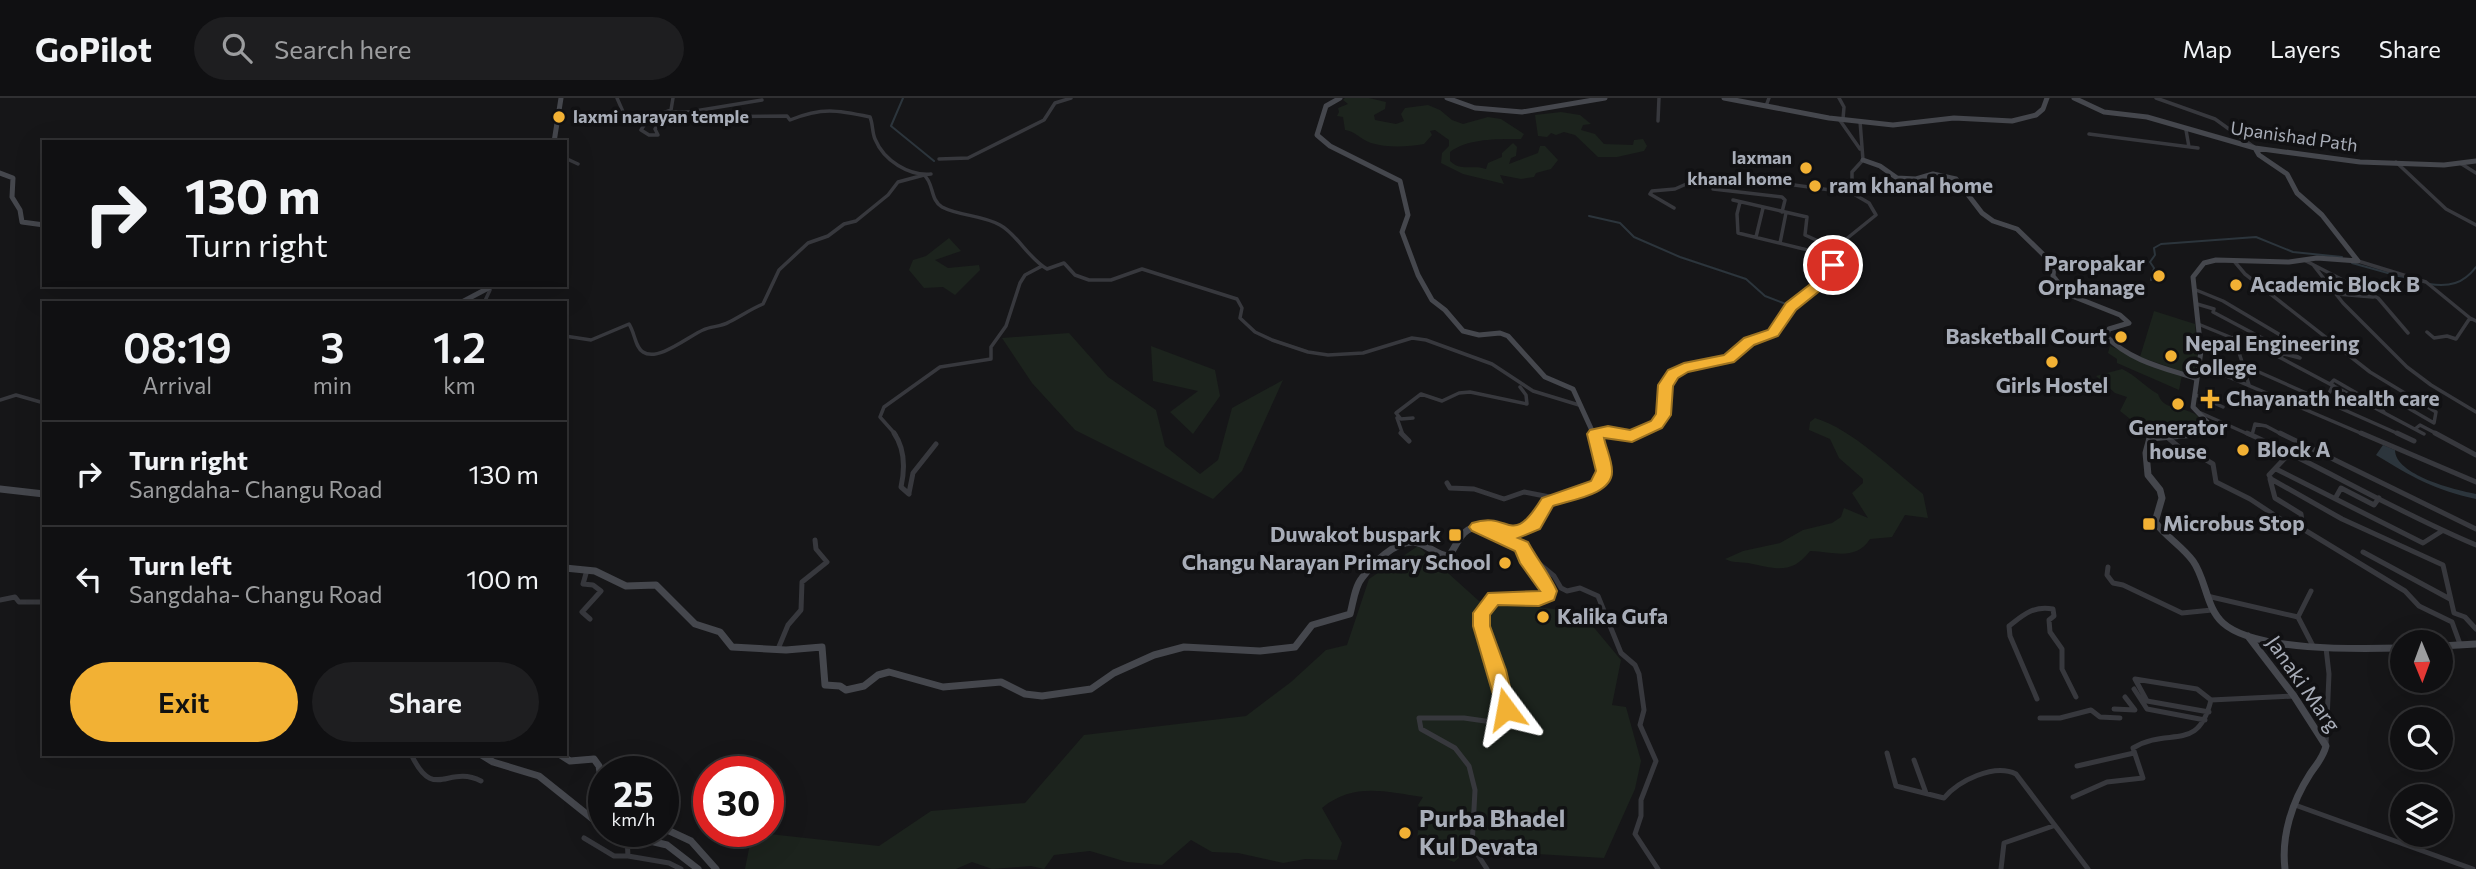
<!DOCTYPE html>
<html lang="en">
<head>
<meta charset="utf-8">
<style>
	:root { --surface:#101012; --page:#1e1e20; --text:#f1f3f6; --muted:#9c9d9f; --line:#303032; --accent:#f2b134 }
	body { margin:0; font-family:Commissioner,sans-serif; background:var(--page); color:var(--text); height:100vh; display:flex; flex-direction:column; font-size:26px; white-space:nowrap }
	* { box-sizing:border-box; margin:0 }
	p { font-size:23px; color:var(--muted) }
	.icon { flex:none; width:38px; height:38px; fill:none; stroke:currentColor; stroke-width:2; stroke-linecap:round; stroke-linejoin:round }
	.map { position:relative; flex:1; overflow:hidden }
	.side { position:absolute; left:42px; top:203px; width:525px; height:455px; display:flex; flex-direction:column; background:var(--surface); border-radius:0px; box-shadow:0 7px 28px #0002,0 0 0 2px var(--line) }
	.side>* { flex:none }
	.banner { position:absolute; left:42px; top:42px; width:525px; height:147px; border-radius:0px; box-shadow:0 7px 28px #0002,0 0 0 2px var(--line); background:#101012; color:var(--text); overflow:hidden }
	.needle { width:46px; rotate:179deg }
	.fabs { position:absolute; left:2390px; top:532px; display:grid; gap:14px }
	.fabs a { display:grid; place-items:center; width:63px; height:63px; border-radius:50%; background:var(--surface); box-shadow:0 7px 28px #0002,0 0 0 2px var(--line); font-size:35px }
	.speed { position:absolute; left:588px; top:658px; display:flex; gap:14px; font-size:35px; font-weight:700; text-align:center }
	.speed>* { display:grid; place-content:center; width:91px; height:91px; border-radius:50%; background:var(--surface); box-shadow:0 7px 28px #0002,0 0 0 2px var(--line); line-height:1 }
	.speed small { font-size:18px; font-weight:400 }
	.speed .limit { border:10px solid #d22; background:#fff; color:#111 }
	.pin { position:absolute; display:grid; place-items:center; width:60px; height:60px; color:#fff; margin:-30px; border:4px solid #fff; border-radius:50%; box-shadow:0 2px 7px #0007 }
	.me { position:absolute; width:77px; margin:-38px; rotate:347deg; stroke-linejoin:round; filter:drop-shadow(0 0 5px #0008) }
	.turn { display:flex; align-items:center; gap:24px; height:147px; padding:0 28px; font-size:32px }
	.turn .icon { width:91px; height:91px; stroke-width:2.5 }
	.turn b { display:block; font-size:49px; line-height:60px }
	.eta { display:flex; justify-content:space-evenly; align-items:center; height:119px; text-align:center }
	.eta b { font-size:42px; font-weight:600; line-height:49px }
	.button { display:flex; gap:14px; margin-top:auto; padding:14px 28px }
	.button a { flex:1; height:80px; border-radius:42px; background:var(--accent); color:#111; font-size:28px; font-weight:600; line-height:80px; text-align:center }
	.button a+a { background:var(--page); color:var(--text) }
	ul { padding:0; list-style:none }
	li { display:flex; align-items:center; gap:21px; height:105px; padding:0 28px; border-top:2px solid var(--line) }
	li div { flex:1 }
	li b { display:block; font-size:26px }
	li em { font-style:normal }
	header { display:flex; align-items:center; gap:42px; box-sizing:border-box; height:98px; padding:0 35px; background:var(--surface); border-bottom:2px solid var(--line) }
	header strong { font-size:33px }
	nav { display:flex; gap:38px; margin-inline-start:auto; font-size:24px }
	.search { width:490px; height:63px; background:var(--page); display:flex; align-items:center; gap:18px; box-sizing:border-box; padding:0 24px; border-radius:38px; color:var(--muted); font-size:26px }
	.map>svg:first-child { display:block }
</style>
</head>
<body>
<header>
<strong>GoPilot</strong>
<div class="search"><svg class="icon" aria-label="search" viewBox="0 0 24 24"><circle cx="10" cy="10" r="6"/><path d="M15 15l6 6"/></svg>Search here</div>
<nav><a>Map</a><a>Layers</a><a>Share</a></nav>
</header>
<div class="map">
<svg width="2476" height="771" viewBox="0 0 2476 771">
	<rect width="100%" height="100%" fill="#161618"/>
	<path fill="#1c231d" d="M1345,0h24l17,4 -1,7 -11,6 1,5 21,4 8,-3 -3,-7 4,-6 23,-3 12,5 12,10 11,4 25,-7 13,2 23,15 -3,5c-22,0 -53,-1 -71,13v9c11,11 23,3 36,8l2,-6 14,-6v-4l11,-10 4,4 -1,9 -5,2 -2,6 29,-11 2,-7h5l13,14 -7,9 -15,4 -2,4 -13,2 -21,-4 4,9 -41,-10 -22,-11 1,-10 7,-7v-6l-14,-10 -5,1 2,4 -8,9c-16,3 -37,4 -53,-1 -10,-3 -16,-12 -26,-13l-2,-13 -6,-1 2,-4 -1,-4 10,-4 -5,-4z
		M1561,14l19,3 11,9 -8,1 -2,5 14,4 9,10 29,1 1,-5 9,-1 4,7 -3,5 -27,6h-19l-23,-22 -11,-3 -8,3 -5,-2 -4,4 -9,-1 -3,-21z
		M949,140l12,13 -26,9 13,8 31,-3 1,5 -25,25 -12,-8 -19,1 -15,-18 4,-10 13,-4z
		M2154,213l41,13 3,35 -6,16 -52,-18z
		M1069,235l39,44 48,33 9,36 35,28 18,-14 14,-52 51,-28 -41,91 -29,28 -138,-69 -43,-47 -30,-45z
		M1151,248l64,24 5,26 -27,38 -23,-22 28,-21 -45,-10z
		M2110,248l72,29 -3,15 -62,-27v-4l-9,-6z
		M2122,271c15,7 22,17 36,25 8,24 39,4 51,39l-50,3 -20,-10 -19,-15 7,-14 -12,-4 -19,-17z
		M1815,320c37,11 78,52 108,76l5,24 -23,-3 -13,22 -22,2c-14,22 -36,13 -60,12 -19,25 -36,17 -62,12 -9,-1 -15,0 -23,-4l18,-8 37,-8 23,-13 29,-7 9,-6 3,-9 24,10 -16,-25 11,-10v-4l-24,-21 -9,-19 -21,-9 1,-8z
		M1418,448l61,55 102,11 40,48 -9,45 14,2 15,54 -6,28 -31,69 -101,-6 -25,-10 -24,20 -23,-9 -14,-14 4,-28 -3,-6 5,-8c-38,-5 -69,-15 -101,11l20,35 -5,17 -32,-1 -22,4 -45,-10 -26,-1 -21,-12 -29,25 -35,-3 -37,-11 -36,4 -10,14 -13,-3 -39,3 -20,-7 -16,7h-211l6,-30 18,-5 110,12 52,-35 94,-8 59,-68 162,-19 45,-34 35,-32 21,-5 22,-66z"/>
	<path fill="#2c353c" d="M2383,347l12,5c0,25 60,40 81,44v5c-41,-9 -64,-22 -100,-44z"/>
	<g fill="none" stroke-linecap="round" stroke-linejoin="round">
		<path stroke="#2c353c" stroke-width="2" d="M903,0l-12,28 43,35
			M1589,118l31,7 14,14 46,20 66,22 19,17 21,8
			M2352,165l68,19
			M2151,182l3,-12 -4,-6 5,-7 -1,-7 7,-4 95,-7 37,15 49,5
			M2429,186c20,3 34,0 47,-17"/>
		<path stroke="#37383d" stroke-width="3.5" d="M617,0l7,16 24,5
			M673,0l-2,12 -23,9 -7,11 8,5h9l-3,-6 2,-3 24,-9 106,-1 3,4c32,-13 47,-10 80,-3 3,7 2,15 5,22 9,22 34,37 56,35
			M1839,0l5,9 -1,12
			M2156,0l59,21 39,28
			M1766,8l3,-8
			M665,14h24l73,-12
			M1839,21l21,30
			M1658,23l1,-23
			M2186,32l3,17
			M2089,36l109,14
			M565,60l13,6
			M939,61l29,-1 76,-38 11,-17 16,-5
			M2396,64l50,47 30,16
			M2460,65l16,10
			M1713,91l69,8 3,3 -3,12
			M1733,102l74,17 -2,18 22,10
			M1740,104l-3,12 1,19 86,21
			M1674,110l-24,-14 2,-3 23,-2 18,-8 51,-3 108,15
			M1756,139l7,-29
			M1780,145l6,-30
			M2304,162l74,38 30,35
			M2234,163l11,13 125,98 66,40 -2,11 -31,-18
			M2358,163l68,21 44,36
			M2314,168l29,37 64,64 24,18 45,27
			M2196,192l27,11 74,44
			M2337,196l36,3
			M484,205l6,-13
			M2197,206l17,5 -1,3 87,46 -16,-4 -5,3
			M2198,226l81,33 145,77
			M2427,234l7,6 13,-2 9,3 14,-21 6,3
			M565,238l26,4 38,-16c6,9 6,23 14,28 15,10 46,-16 60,-22 8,-4 18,-3 26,-8 12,-6 22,-13 34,-18l16,-34 29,-27 20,-7 16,-12 12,-3 32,-26 10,-13 26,-7c10,8 6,25 18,32 17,9 40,8 58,18 17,9 28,33 47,44l17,-6 11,12 14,5h22l31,-11 95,30 5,9 -2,10 15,14 17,8 36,12 20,3 35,-2 49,-15 14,2 66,24 41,27 46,14
			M2234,239l9,28
			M2198,266l167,71
			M2330,286l4,-4 45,26 5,6
			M2249,287l-6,-20 158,70
			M2196,297l27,12
			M0,302l16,-5 28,8
			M2325,304l8,-17
			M2201,315l49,22
			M1397,320l6,17
			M1413,320l-12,1 -5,-6 25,-19 21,7 17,-8 11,-1 57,12 -1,-9 -6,-8
			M2415,331l5,-4 19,10
			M1595,336l18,-3 15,4
			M896,337l-16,-18 4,-10 56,-40 51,-8v-12l15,-21 14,-43 5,-8 17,-9
			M1634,337l19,-8 10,-12 3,-30 7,-11 11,-6 44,-9 21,-18 24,-8 27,-36 33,-23v-9l-9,-11 3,-9 18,-5 31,-25 -7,-12 -17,-10v-21l11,-12 -3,-39
			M2252,337l3,-11 11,2 17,9"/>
		<path stroke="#37383d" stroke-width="5" d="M894,335c11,16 11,36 7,54l8,7
			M1401,335l8,8
			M1622,335l10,3 6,-3
			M2247,335c77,35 150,79 229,112
			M2280,335l196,96
			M2361,335l115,49
			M2397,335l17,8
			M2435,335l41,22
			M1595,336l4,-1
			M2167,339l12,10 2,7 22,4 10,6 3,18 34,17 47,31 6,-1 102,62 14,15 33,16 8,22
			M2284,352l2,7 -17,18 2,4 71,40 101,46 11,48 11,4 11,12
			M2276,371l147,74 19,-12
			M2270,381l5,19 26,16 2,15
			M1447,385l3,5 24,1 30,10 20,-7 31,6
			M909,395l4,-20 23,-29
			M2336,399l5,-9 33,17 5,-7
			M1482,430l40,19 23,35 3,13 -21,5 -33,-2 -13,15v14l25,77 -7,19 -35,-5h-45l2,11 34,19 14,18 6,24 -3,56 15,23
			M1525,454l29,24 7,12 6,3 13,-3 18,8 23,57 14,12 4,9 5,36 -4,15 16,36 -15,39v16l-6,18 23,35
			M2363,454l87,47
			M2108,469l-1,8 6,8 10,2 59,28 30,-3
			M587,472l-4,14 10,1 8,6 -19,21 8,7
			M2311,493l-13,26 15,29
			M2207,498l91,21
			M0,502l15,-3 4,5h25
			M2326,550l3,26 -3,70
			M778,551l10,-24 13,-15 1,-28 25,-20 -11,-13 -1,-9
			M2134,591l13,20 58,11
			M2037,601l-27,-63 -1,-10c14,-11 25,-21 44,-17l1,7 -5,4 1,12 12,17v20l14,28
			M2114,611l21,1 -10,-13
			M2209,614l-62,-11 -12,-22 62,10 14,11
			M2040,620h20l31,-8 9,7 20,1
			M1887,655l9,33 48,12c14,-17 50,-35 72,-24l72,95
			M411,656c23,49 36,10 70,27
			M1914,662l12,33
			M2077,668l57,-13
			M2073,699l34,-15 36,-4 -10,-30c36,-22 65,6 78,-48l83,-4
			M2295,707l178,64
			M584,740l30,18h14
			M627,740l1,18 41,7 12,6
			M2001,771l3,-26 49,-17"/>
		<path stroke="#45474d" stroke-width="5" d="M1340,0l-14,8 -9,29 13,11 70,35 8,34 -6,17 16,43 14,25 13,10 18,21 16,4 21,-2 8,3 37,41 28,12 21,46
			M1447,0l28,10 47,4 83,-14
			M1724,0l105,20 64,7 61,-7 58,3 24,-6 7,-6 4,-11
			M2074,0l30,14 43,5 108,31 105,14 84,3 32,-4
			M554,44l7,-44
			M1863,62l17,6 17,12 19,1 17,-5 23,5 26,34 11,8 24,8 37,36 -1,11 14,18 53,21 9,8 -20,6 -3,7c24,25 58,32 89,42
			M0,75l13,5 -1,19 8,13 2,12 22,3
			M460,205l34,-18
			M2201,337l9,-3 -1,-8 -16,-17 8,-56 -8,-74 11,-14 12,-3 73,2 28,-4 41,3 -36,-46 -25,-22 -10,-19 -28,-19 -4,-7"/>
		<path stroke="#45474d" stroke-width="7" d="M2206,335l-56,5 -4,15 2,22 12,15 2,8 -7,24c11,15 27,24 38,39 13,18 13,47 30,62 32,29 138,26 180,25
			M0,391l44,5
			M565,470l30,3 31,15 30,-1 39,39 25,8 12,15 54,3 36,-3 3,38 15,1 6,4 18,-4 14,-11 11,-3 54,15 58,-5 24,12 17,2 49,-7 23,-16 40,-18 30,-8 76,4 35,-4 17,-22 38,-11c3,-11 5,-28 12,-36 11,-15 33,-37 52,-36 14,2 21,13 35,14 5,-7 9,-17 15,-23 21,-19 49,10 69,-7 6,-6 10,-17 14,-24l50,-18 7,-13 -10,-38
			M2248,538l46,60 32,50c-3,12 -10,19 -16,28 -18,28 -29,62 -25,95
			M2441,548l35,-2
			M480,656l13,8 46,14 65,52
			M559,656l11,7 24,-2 5,7 5,27
			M663,730l28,13 25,28
			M608,733l59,14 31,24"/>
	</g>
	<path fill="#f2b134" stroke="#9d7322" stroke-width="2" d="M1833,163l7,4 -3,12 -41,33 -18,26 -24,9 -20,17 -46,10 -10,6 -5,8 -2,29 -9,13 -30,14 -28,-4c2,10 8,22 8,33 1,24 -42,29 -59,35l-13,23 -22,9 10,4c9,17 21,31 29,49l-3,9 -15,6 -41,-1 -8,10v11l16,44 9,39 -3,6 -6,2 -7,-2 -26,-89v-13l15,-20 52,-2 -20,-28 -5,-12 -43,-20 -3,-4 3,-4c40,-13 38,27 70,-25l49,-17 5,-10 -9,-37 3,-4 18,-4 22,4 21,-9 5,-7 2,-29 10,-15 16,-7 40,-8 20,-17 24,-8 18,-27 40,-31 2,-10z"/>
	<g fill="#f2b134" stroke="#111113" stroke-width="2.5">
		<circle cx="559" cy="19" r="7"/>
		<circle cx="1806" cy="70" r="7"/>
		<circle cx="1815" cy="88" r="7"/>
		<circle cx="2159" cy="178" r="7"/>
		<circle cx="2236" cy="187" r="7"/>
		<circle cx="2121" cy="239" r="7"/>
		<circle cx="2171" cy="258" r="7"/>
		<circle cx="2052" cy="264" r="7"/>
		<path d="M2206.5 290.5h7v7h7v7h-7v7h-7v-7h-7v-7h7z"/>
		<circle cx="2178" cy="306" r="7"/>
		<circle cx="2243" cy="352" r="7"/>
		<rect x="2142" y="419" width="14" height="14" rx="3.5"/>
		<rect x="1448" y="430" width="14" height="14" rx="3.5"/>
		<circle cx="1505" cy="465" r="7"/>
		<circle cx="1543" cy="519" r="7"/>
		<circle cx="1405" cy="735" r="7"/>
	</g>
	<g text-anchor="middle" stroke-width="7" stroke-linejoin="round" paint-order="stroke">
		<g font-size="18" font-weight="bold" fill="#a8adb8" stroke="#111113" text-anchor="start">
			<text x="573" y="25">laxmi narayan temple</text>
			<text x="1792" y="66" text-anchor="end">laxman<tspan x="1792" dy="21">khanal home</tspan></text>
		</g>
		<g font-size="18" fill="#a8adb8" stroke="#111113">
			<text transform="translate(2294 39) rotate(8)" y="6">Upanishad Path</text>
		</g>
		<g font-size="21" font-weight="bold" fill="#a8adb8" stroke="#111113" text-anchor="start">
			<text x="1829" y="95">ram khanal home</text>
			<text x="2145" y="173" text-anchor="end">Paropakar<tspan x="2145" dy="24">Orphanage</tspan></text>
			<text x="2250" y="194">Academic Block B</text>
			<text x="2107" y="246" text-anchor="end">Basketball Court</text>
			<text x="2185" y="253">Nepal Engineering<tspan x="2185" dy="24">College</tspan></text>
			<text x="2052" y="295" text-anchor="middle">Girls Hostel</text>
			<text x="2226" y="308">Chayanath health care</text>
			<text x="2178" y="337" text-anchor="middle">Generator<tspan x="2178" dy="24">house</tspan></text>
			<text x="2257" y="359">Block A</text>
			<text x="2163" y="433">Microbus Stop</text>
			<text x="1441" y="444" text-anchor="end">Duwakot buspark</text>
			<text x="1491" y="472" text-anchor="end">Changu Narayan Primary School</text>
			<text x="1557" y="526">Kalika Gufa</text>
		</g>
		<g font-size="21" fill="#a8adb8" stroke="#111113">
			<text transform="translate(2303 586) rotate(55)" y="7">Janaki Marg</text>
		</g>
		<g font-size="24" font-weight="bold" fill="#a8adb8" stroke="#111113" text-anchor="start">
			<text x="1419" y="729">Purba Bhadel<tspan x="1419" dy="28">Kul Devata</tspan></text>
		</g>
	</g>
</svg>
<div class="fabs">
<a><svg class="needle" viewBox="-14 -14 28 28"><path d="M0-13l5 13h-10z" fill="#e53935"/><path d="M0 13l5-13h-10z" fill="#9c9d9f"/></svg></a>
<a><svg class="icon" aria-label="search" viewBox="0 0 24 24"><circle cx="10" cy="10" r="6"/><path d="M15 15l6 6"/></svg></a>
<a><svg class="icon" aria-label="layers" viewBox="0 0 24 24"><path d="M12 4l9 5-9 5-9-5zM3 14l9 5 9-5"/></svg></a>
</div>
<div class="speed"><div>25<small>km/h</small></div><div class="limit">30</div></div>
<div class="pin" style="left:1833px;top:167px;background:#d93025"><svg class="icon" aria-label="arrive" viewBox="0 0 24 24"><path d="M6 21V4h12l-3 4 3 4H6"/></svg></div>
<svg class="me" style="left:1506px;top:611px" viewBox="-20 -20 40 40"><path d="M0-17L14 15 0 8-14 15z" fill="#f2b134" stroke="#fff" stroke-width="4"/></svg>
<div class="banner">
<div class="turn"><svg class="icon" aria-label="right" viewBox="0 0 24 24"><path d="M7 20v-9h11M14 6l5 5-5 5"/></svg><div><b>130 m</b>Turn right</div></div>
</div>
<section class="side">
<div class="eta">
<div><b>08:19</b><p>Arrival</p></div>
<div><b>3</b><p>min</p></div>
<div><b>1.2</b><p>km</p></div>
</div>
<ul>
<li><svg class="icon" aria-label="right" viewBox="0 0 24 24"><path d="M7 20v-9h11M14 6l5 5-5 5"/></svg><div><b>Turn right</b><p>Sangdaha- Changu Road</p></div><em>130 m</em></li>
<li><svg class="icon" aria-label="left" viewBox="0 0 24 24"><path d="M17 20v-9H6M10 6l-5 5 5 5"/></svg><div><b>Turn left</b><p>Sangdaha- Changu Road</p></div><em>100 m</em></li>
</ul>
<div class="button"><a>Exit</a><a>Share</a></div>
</section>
</div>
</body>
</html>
